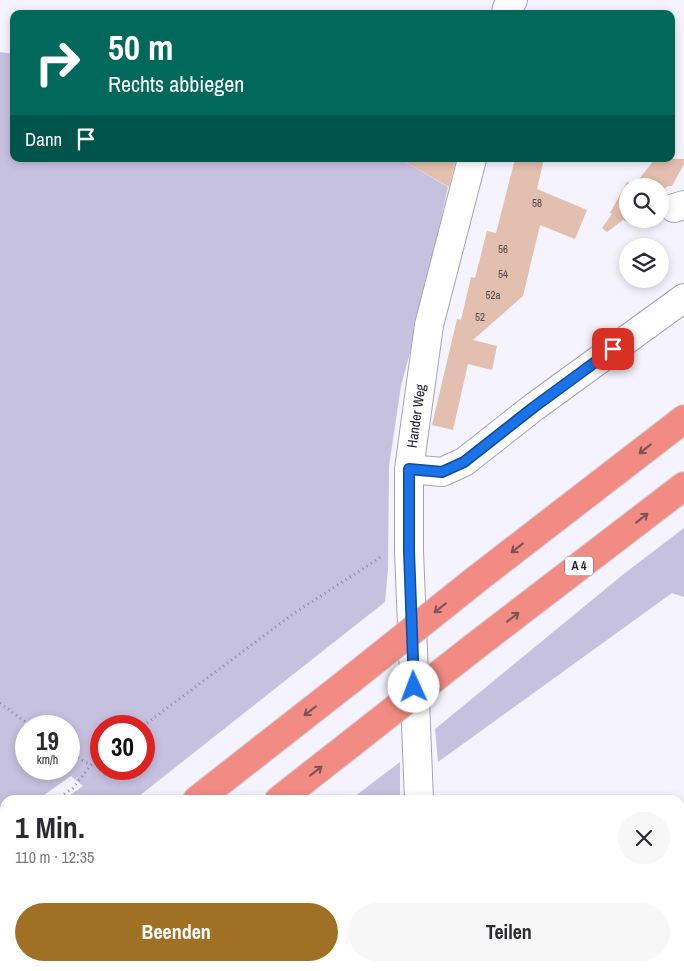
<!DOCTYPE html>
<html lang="de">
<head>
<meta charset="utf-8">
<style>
	:root { --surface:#fff; --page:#f7f7f7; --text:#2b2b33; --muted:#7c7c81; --accent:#a07024 }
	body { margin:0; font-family:"Archivo Narrow",sans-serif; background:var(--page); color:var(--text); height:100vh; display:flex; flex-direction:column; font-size:19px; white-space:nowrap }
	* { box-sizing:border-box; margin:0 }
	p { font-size:16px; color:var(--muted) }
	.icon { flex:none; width:28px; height:28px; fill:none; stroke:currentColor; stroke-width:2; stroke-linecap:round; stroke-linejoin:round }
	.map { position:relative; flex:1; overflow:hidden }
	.details { position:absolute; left:0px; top:795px; width:685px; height:176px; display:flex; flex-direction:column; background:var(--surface); border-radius:15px 15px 0 0; box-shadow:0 2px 8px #0003 }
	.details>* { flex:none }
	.banner { position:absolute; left:10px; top:10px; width:665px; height:152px; border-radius:10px; box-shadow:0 2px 8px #0003; background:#00695c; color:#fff; overflow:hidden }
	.fabs { position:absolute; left:619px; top:178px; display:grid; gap:10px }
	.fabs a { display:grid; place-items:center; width:50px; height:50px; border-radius:50%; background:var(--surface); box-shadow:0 2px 8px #0003; font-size:25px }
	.speed { position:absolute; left:15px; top:715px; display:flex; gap:10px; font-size:25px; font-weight:700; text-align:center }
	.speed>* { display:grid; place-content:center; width:65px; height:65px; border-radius:50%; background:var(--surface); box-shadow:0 2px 8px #0003; line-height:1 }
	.speed small { font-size:12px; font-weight:400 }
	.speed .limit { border:8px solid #d22; background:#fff; color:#111 }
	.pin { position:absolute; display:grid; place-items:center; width:42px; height:42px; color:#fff; margin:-21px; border-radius:10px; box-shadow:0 2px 8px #0006 }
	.me { position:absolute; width:55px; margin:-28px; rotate:358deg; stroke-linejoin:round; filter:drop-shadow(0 0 4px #0008) }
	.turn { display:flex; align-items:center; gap:18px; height:105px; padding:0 15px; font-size:22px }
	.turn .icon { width:65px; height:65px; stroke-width:2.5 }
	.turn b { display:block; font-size:35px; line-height:42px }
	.then { display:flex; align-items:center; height:48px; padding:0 15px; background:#0003; gap:10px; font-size:19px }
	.round { display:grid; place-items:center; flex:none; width:52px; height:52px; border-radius:26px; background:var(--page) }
	.head { display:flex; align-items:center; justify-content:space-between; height:85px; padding:0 15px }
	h1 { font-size:30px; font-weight:700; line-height:38px }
	.cta { display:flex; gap:10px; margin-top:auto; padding:10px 15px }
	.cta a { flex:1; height:58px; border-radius:30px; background:var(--accent); color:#fff; font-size:20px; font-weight:700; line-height:58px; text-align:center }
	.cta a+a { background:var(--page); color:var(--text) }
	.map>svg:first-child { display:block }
</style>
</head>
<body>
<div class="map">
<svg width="684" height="971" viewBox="0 0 684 971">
	<rect width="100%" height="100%" fill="#f5f3fd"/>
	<path fill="#c7c1e0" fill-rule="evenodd" d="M0,52l14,2v105h386l48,28 -29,132 -18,67 -12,80 -1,103 -3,33 -251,198h-71l20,-14 -12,-10 -34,24h-32v23l-5,4zM26,726h43v43h-43zM101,726h43v43h-43z
		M684,528v69l-12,-4 -234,169 -3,-33 190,-156z
		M400,762v38h-50z
		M5,843v59l-5,4v-59z
		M132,966h103l-6,5h-103z"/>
	<path fill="#e2bfae" d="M400,159h56l-7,28z
		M515,159h29l-7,30 50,21 -12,29 -35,-14 -17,71 -50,44 24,6 -5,24 -24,-6 -15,66 -21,-5 25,-106 4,1 10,-43 4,1 12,-47 9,2z
		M655,159h29v5l-12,22h-4l-8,6v-6h-32v33h9l-4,6 -10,-5 -16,12 -5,-4 10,-14 -2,-1 17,-31 7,3z"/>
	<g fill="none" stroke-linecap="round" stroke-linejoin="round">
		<g stroke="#a6a1ba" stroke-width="30">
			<path id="minor" d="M506,14l1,-6 6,-8
				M674,208l10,-3
				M409,469l33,3 22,-10 70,-55 150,-109
				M419,800l-10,-249v-82l20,-144 43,-166
				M424,971v-5"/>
		</g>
		<g stroke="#d3d3d5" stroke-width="30">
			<path id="highway" d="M478,578l206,-159
				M474,647l210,-161
				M197,800l152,-119
				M279,800l74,-58
				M0,955l5,-4
				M63,971l6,-5"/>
		</g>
		<path stroke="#898790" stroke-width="3" stroke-dasharray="1 4" stroke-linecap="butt" d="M0,703l31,23
			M143,726l150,-112 88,-57
			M69,753l22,12
			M56,800l17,-12 18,-23 10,-7
			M0,841l5,-4"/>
		<use href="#minor" stroke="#fff" stroke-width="28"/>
		<use href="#highway" stroke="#f18b84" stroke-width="28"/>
		<g stroke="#d3d3d5" stroke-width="30" stroke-linecap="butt">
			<path id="highway-bridge" d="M349,681l129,-103
				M353,742l121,-95"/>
		</g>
		<use href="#highway-bridge" stroke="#f18b84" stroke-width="28"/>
	</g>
	<defs><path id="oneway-shaft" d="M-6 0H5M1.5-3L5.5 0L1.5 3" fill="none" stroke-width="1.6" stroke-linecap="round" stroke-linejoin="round" transform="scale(1.25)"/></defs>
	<g stroke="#815254">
		<use href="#oneway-shaft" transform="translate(645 449) rotate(142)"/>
		<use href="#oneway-shaft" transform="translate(642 518) rotate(-38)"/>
		<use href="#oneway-shaft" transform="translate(517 548) rotate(142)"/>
		<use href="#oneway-shaft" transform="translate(440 608) rotate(142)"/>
		<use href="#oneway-shaft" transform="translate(513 617) rotate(-38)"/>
		<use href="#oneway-shaft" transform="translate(310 711) rotate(142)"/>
		<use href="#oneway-shaft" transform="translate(316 771) rotate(-38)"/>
	</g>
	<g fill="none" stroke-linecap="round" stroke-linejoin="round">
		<g stroke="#114b97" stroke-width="12">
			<path id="route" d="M414,687l-5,-136v-82l33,3 22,-10 70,-55 79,-58"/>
		</g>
		<use href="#route" stroke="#1a73e8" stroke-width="9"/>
	</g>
	<g text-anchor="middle" stroke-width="4.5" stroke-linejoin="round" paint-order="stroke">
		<g font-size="11" fill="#544a4c">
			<text x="537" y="207">58</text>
			<text x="503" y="253">56</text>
			<text x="503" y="278">54</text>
			<text x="493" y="299">52a</text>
			<text x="480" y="321">52</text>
		</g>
		<rect fill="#fff" stroke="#66656b" stroke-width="1" x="565" y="556.5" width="28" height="19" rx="4"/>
		<g font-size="12" font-weight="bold" fill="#25232c">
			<text x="579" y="570">A 4</text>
		</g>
		<g font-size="14" fill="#25232c" stroke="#fff">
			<text transform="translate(416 416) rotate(-82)" y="5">Hander Weg</text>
		</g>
	</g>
</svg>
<div class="fabs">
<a><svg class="icon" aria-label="search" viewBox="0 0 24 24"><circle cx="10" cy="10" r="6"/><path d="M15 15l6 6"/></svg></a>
<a><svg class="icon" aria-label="layers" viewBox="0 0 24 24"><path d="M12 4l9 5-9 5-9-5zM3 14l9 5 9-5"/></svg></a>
</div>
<div class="speed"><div>19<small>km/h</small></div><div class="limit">30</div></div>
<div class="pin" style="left:613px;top:349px;background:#d93025"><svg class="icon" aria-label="arrive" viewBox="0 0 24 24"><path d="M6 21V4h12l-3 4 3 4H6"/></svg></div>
<svg class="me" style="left:414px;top:687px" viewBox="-20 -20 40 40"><circle r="19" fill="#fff"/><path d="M0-13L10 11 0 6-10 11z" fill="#1a73e8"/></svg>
<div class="banner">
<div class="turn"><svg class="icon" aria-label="right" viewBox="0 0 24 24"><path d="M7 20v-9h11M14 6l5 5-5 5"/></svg><div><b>50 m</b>Rechts abbiegen</div></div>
<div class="then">Dann<svg class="icon" aria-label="arrive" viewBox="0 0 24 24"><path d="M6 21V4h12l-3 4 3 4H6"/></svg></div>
</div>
<section class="details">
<div class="head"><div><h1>1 Min.</h1><p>110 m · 12:35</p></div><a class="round"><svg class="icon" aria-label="close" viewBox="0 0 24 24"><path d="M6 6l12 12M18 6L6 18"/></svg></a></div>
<div class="cta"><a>Beenden</a><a>Teilen</a></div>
</section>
</div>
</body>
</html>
